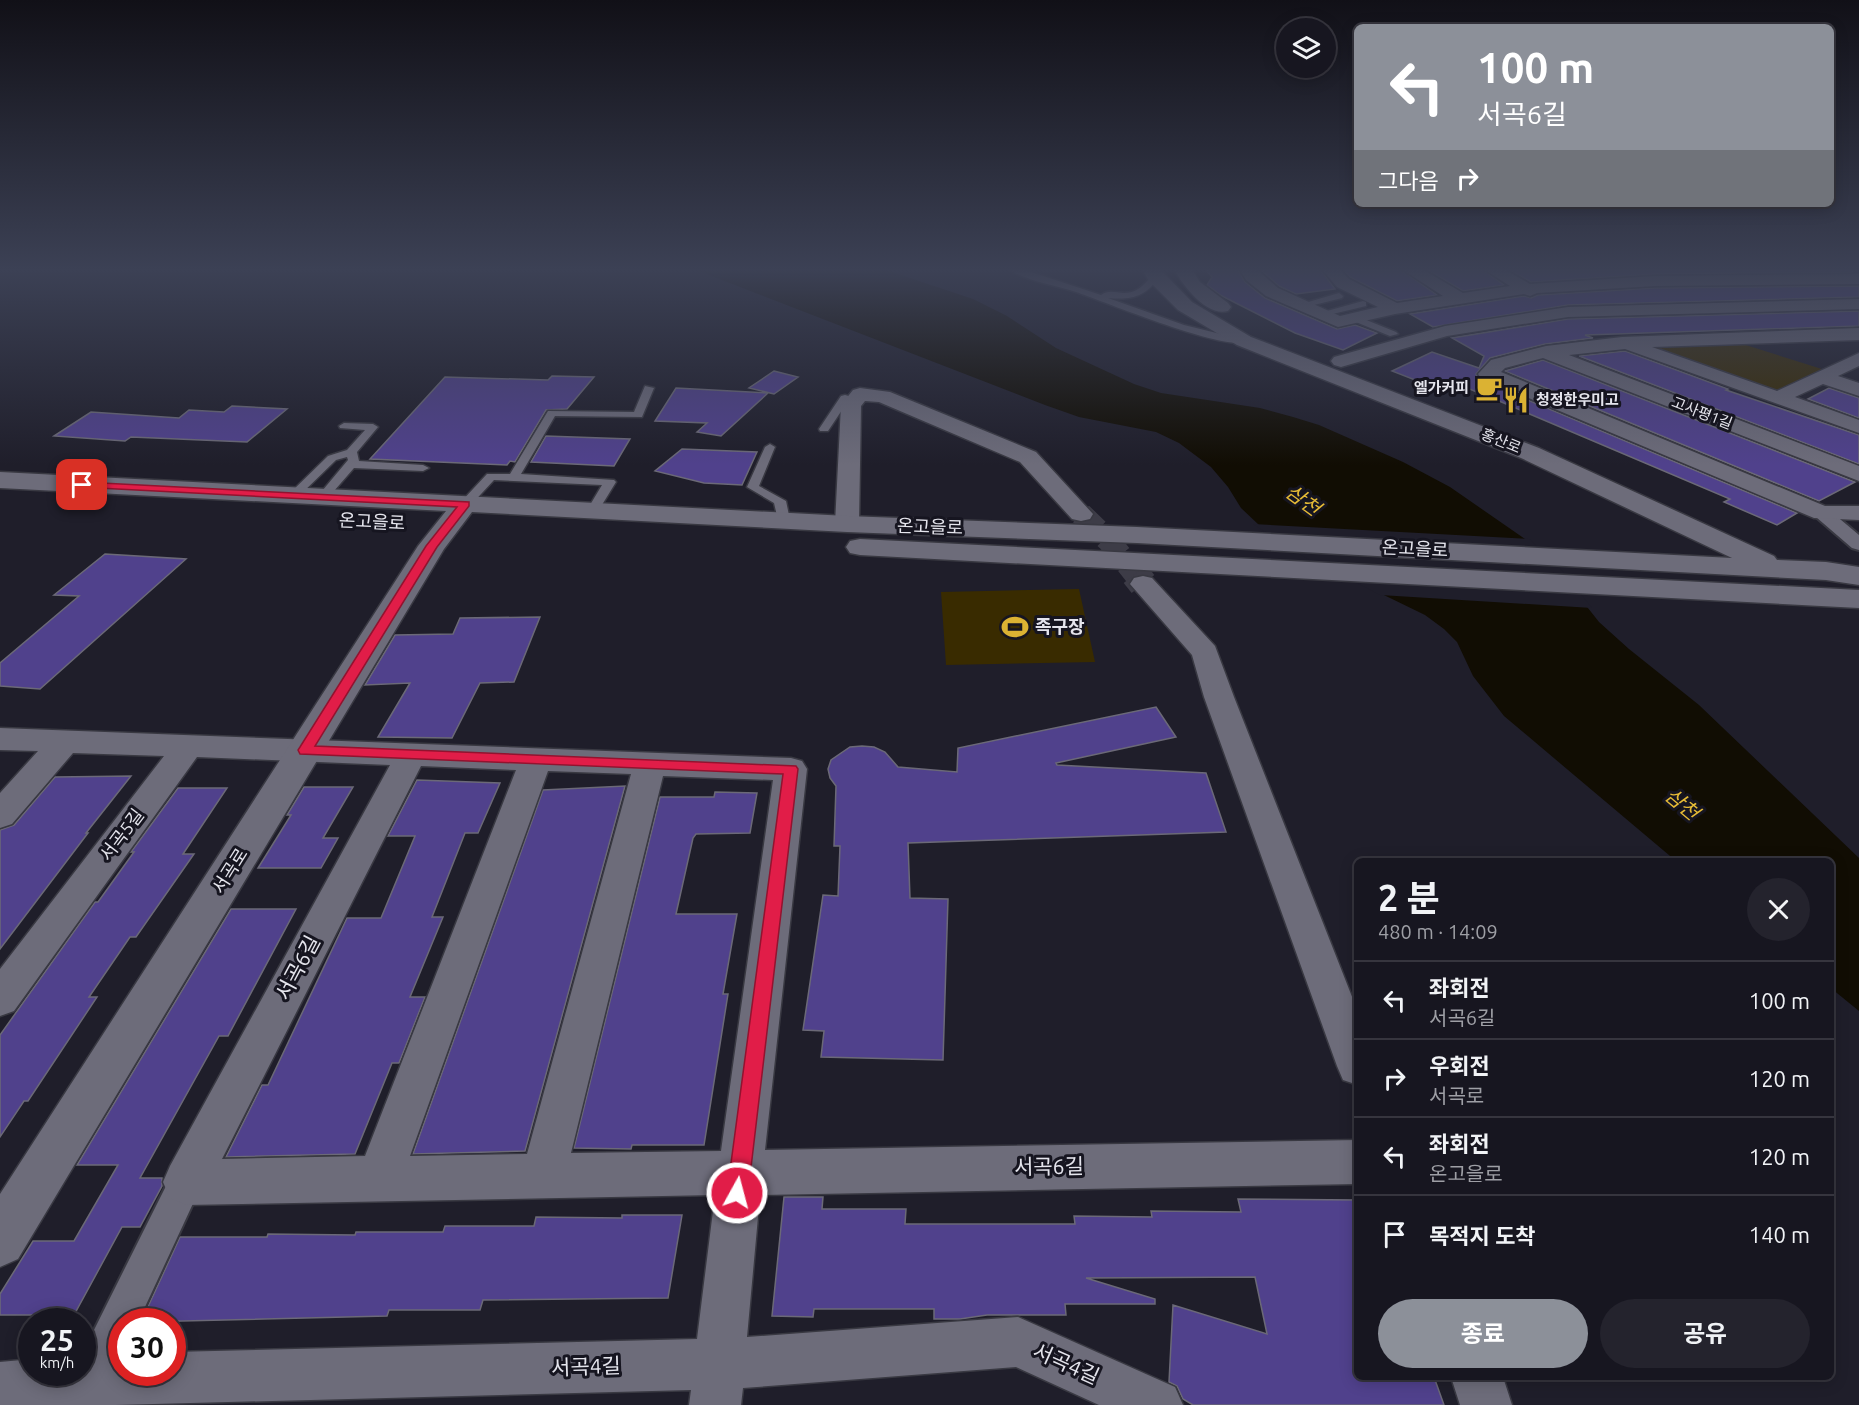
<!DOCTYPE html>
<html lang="ko">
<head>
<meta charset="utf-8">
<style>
	:root { --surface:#171620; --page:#24232d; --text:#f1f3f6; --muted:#9e9fa5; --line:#36353e; --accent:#8c9099 }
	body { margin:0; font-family:Ubuntu,"Noto Sans KR",sans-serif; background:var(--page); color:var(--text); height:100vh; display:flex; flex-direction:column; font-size:22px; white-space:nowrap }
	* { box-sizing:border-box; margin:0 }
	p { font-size:20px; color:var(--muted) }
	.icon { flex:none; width:33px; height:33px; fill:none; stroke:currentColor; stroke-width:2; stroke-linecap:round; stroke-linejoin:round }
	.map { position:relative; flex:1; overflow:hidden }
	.panel { position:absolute; left:1354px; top:858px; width:480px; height:522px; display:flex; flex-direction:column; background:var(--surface); border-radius:9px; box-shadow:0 3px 15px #0003,0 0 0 2px var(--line) }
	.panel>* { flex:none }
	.top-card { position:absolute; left:1354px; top:24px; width:480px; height:183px; border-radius:9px; box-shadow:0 3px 15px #0003,0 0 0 2px var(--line); background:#8c9099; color:#fff; overflow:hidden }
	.controls { position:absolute; left:1276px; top:18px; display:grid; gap:12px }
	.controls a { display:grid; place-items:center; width:60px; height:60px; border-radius:50%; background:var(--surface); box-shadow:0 3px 15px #0003,0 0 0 2px var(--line); font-size:30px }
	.speed { position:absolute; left:18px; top:1308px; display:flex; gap:12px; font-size:30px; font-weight:700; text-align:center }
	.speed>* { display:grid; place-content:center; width:78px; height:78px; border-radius:50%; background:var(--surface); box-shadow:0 3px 15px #0003,0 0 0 2px var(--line); line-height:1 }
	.speed small { font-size:15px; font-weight:400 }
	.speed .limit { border:9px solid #d22; background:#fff; color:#111 }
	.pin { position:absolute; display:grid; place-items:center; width:51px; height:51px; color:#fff; margin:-26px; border-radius:12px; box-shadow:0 3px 9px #0006 }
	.me { position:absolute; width:66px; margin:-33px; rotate:7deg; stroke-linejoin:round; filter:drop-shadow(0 0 4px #0008) }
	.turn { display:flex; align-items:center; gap:21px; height:126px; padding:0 24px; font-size:27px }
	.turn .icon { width:78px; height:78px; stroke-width:2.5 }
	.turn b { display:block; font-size:42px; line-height:51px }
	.then { display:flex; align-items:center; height:57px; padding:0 24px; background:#0003; gap:12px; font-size:22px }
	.round { display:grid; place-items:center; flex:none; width:63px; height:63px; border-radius:32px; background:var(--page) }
	.summary { display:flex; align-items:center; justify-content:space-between; height:102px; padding:0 24px }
	h1 { font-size:36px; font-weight:700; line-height:45px }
	.button { display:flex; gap:12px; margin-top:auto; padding:12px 24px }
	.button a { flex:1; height:69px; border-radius:36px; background:var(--accent); color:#fff; font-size:24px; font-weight:700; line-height:69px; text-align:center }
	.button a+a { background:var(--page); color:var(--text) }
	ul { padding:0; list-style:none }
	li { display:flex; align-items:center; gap:18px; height:78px; padding:0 24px; border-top:2px solid var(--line) }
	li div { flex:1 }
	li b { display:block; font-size:22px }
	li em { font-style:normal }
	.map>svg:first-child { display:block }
</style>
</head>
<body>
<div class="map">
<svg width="1859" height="1405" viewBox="0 0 1859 1405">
	<rect width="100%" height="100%" fill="#1f1e2a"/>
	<path fill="#392b00" d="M1733,341l92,29 -53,22 -116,-42 -5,-7z
		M1079,589l16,73 -149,3 -5,-73z"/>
	<path fill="#110d03" d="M691,268h189l93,31 34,17 49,32 78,36 27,9 99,15 33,9 26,8 84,37 47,25 75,52 29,26 45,57 30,27 70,56 160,153v153l-27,-22v-128h-156l-172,-145 -31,-40 -16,-34 -13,-13 -19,-14 -74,-36 -92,-54 -18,-17 -13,-21 -17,-20 -32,-24 -23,-11 -77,-15 -34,-12z"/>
	<path fill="#1f1e2a" d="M1253,524l276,15 27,24 36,45 -212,-13 -83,-42z"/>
	<path fill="#50418c" stroke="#6b6977" stroke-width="1.5" d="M1204,268h33l8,14 20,16 72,31 18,-4 22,8 -34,17 -48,-17 -73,-37 -15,-11 5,-8z
		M1259,268h60l16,21 -39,5 -17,-8z
		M1342,268h56l39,27 -40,6 -47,-24z
		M1425,268h55l24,17 -41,6z
		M1507,268h345l1,4 -198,2 -124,8z
		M1859,286v11l-291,8 -135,22 -23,-13 114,-18 7,2 7,-3 117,-7z
		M1859,311v15l-274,9 8,3 -48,6 -55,14 -14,16 4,6 317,133 -20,12 -53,-23 6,-3 -238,-101 -40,-16 -14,7 -46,-18 40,-19 47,16 5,-12 -32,-18 116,-19z
		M1625,351l103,38 -2,1 133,45v29l-280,-108z
		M1543,360l312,122 -36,19 -314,-130z
		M774,371l24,6 -24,17 -25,-6z
		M552,376l42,1 -27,32 -21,1 -31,52 -5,-1 -3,4 -137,-6 75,-82 103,3z
		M676,388l92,5 -47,43 -24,-4 10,-9 -52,-2z
		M1829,388l30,10v20l-51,-19z
		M232,406l55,3 -40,33 -116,-5 -6,4 -71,-5 37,-24 88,6 10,-8 35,2z
		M546,436l84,3 -16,27 -83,-4z
		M682,449l75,3 -15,33 -38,-2 -49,-12z
		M105,554l81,5 -146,130 -40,-3v-23l79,-67 -25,-1z
		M540,617l-26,65 -34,1 -28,55 -74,-1 32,-54 -45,2 30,-50 58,-1 7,-16z
		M1156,707l20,30 -120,26 1,2 149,8 20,59 -318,11 2,55 38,1 -5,161 -122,-3 3,-26 -21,-1 20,-135 15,1 2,-50h-6l2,-60 -6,-8 -2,-9 3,-9 19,-13 12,-1 12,1 11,5 13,15 59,5 1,-24z
		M131,776l-45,57h2l-88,116v-119l14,-5 41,-48z
		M417,780l83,3 -22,50h-13l-33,84h11l-33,80h15l-26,66h-7l-37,91 -129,3 36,-72h6l79,-167h34l34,-82h-27z
		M625,786l-100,365 -112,3 130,-364z
		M304,787h49l-30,51h15l-17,30h-63l33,-53h-4z
		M178,788h49l-44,66h11l-58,83h-6l-41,60h8l-69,104h-4l-24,36v-102l95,-133h3l36,-50h-3z
		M715,792l42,1 -7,40 -54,1 -3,4 -17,76h61l-14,80h5l-24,151h-72l-1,4 -57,-1 86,-351h54z
		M231,909h65l-68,127h-9l-79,142h22v8l-22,41h-18l-48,88h-74v-21l33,-53h41l44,-76h-41z
		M784,1197h39l-1,12h84l-1,15h170l-1,-8 78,1 -1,-6 90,1 -3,-13 120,1v177h76l10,28h-251l-10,-6 -6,-13 -8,-4 4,-77 94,29 -12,-57 -169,1 69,21v5h-90l1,11h-79l-27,4h-26v-10h-120l-1,8 -41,-1z
		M622,1215h60l-14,83 -185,2 -3,10h-91l-2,6 -246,6 39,-85h87l1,-3 87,1 1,-3h87l2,-6h89l2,-9 86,1z"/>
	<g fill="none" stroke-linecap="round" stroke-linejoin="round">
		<path stroke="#3d3c47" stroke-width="23" stroke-dasharray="23 11" stroke-linecap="butt" d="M1081,514l28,27 27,34"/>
		<path stroke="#3d3c47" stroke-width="29" stroke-dasharray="29 14" stroke-linecap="butt" d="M1135,574l8,10"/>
		<g stroke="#393942" stroke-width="3">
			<path id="service" d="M1006,268h13l82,27c14,-11 28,12 51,-20h6l1,2c-14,20 -27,23 -51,21l76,27 65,16c-19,13 -146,-40 -173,-49 -22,-7 -50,-11 -70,-24z
				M1339,293l4,3 -1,2 -40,10 -4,-3z
				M1363,301l3,1v4l-46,11 -4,-3z
				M1354,315l42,17 2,2 -8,2 -39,-16v-4z
				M645,386l9,2 -12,29 -87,-1 -34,58 93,6 2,2 -19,31 -4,1 -6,-4 15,-25 -108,-5 -25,27h-8l-2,-3 28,-30h23l38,-63 86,1z
				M845,395l15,4 -5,3 -7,-1 -20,30h-8l-1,-2 22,-33z
				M344,423l29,1 5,3 -21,25 2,9 64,4 6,3 -6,3 -69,-3 -27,31h-8l-2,-2 31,-37 -1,-3 -11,3 -39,38h-8v-4l39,-38 19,-6 18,-20 -25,-2 -1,-2z
				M770,444l5,3 -16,39 27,15 4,19 -6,4 -6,-4 -4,-17 -27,-16 18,-40z"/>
		</g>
		<g stroke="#393942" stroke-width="4">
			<path id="pedestrian" d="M1822,508l6,1 31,26v15l-7,-2 -36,-31 -3,-4 3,-4z
				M186,1165l12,5 5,12 -65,140h-16v34l-24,49h-40l15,-33h9v-18l92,-184z"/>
		</g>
		<g stroke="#393942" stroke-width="3">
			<path id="minor" d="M1239,268h16l23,20 62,28 38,-9 -41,-20 -16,-19h17l11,11 48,24 46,-7 -43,-28h20l43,25 47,-7 -28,-18h20l28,16 125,-8 204,-2v10l-204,2 -118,7 -7,3 -6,-2 -129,20 -57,13 -72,-31 -20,-16z
				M1859,299v10l-291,8 -121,19 -106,31 -7,-2 -3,-4 3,-4 111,-31 123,-19z
				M1859,328v12l-207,7 125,44 82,-38v13l-21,10 21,7v13l-36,-12 -28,13 64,23v13l-234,-84 -56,6 290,111v15l-316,-123 -38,10 -4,4 324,134h34v14l-45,-2 -333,-140 -3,-4 13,-14 55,-14 76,-9z
				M860,388l30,4 146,60 57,62 -3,5 -9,2 -9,-2 -52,-57 -141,-60 -14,-1 -4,5 -2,118 -3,5 -9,2 -9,-2 -3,-5 6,-119 12,-15z
				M1143,576l9,2 63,68 19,51 124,315v73l-15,-5 -6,-14 -133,-369 -12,-42 -62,-71 4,-6z
				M0,728l791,30 11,3 5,8 -42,381 593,-10v44l-598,11 -13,142 271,-20 157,70 8,18h-84l-83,-38 -273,21 -2,17h-52l2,-15 -575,15h-116v-43l32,-3v13h50v-17l40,-1v18h50v-20l525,-13 18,-144 -529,10 -16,-7 -7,-16 7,-16 220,-401 -193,-8 -183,254 -14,5v-47l164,-213 -91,-3 -61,71 -12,4v-35l38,-42 -38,-1zM421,766l95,4 -151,386 -143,3zM548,771l83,3 -104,380 -117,2zM663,776l110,4 -52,371 -150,2z
				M1451,1377h52l9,28h-52z"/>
		</g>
		<g stroke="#393942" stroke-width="3">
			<path id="tertiary" d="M1141,268h18l33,34 59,35 288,111 235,108 3,4 49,2 33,5v18l-33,-5 -689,-37 -290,-11 -375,-20 -28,37 -426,710 -18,8v-73l418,-648 28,-35 -446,-23v-16l847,44 290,11 595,31 -211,-100 -284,-113 -59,-35 -29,-29z
				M1173,268h18l9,14 28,21 3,4 -3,4c-22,6 -45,-26 -55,-43z
				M860,539l999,51v18l-999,-53 -10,-2 -4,-6 4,-6z"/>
		</g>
		<use href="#service" fill="#6d6c7a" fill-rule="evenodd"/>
		<use href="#pedestrian" fill="#6d6c7a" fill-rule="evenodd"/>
		<use href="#minor" fill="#6d6c7a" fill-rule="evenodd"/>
		<use href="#tertiary" fill="#6d6c7a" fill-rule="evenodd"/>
	</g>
	<linearGradient id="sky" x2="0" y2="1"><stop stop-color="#111017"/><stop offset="0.58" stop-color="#3c4155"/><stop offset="1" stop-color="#3c4155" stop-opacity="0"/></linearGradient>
	<rect width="1859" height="465" fill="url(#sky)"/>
	<path fill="#e11d48" stroke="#92132f" stroke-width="1.5" d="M82,482l387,20v4l-32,41 -122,199 481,20 2,3 -50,424 -3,8 -8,3 -7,-3 -3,-8 56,-419 -483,-20 -2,-4 2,-3 126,-201 31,-39 -378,-20 -2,-2z"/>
	<defs>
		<g id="cafe-bare" transform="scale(2.07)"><path d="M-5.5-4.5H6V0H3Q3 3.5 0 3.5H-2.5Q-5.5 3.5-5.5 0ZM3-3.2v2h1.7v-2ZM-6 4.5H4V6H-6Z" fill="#dbb233" stroke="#161520" stroke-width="2.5" paint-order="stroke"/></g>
		<g id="restaurant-bare" transform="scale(2.07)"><path d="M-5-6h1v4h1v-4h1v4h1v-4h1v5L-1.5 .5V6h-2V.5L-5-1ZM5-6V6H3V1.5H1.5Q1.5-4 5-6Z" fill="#dbb233" stroke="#161520" stroke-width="2.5" paint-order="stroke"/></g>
		<g id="stadium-bare" transform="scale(2.07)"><path d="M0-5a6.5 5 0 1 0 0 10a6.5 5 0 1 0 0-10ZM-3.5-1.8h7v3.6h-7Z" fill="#dbb233" stroke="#161520" stroke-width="2.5" paint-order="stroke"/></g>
	</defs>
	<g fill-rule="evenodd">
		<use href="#cafe-bare" x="1489" y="388"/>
		<use href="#restaurant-bare" x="1516" y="400"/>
		<use href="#stadium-bare" x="1015" y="627"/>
	</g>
	<g text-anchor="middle" stroke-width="6" stroke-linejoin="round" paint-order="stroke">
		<g font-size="15" font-weight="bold" fill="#e5e5ed" stroke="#161520" text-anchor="end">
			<text x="1469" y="393">엘가커피</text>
			<text x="1536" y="405" text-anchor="start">청정한우미고</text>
		</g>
		<g font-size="15" fill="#e5e5ed" stroke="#161520">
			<text transform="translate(1702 413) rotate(21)" y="5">고사평1길</text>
			<text transform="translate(1501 441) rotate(22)" y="5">홍산로</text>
		</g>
		<g font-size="18" fill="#e5e5ed" stroke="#161520">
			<text transform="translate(372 522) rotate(3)" y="6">온고을로</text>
			<text transform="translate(930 527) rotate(2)" y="6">온고을로</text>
			<text transform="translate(1415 549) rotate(3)" y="6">온고을로</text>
			<text transform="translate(122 835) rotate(-53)" y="6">서곡5길</text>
			<text transform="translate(230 871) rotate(-58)" y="6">서곡로</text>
		</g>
		<g font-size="18" font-weight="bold" fill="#e5e5ed" stroke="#161520" text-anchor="start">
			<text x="1035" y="633">족구장</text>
		</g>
		<g font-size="20" font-style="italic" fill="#e6bb36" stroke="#161520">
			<text transform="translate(1303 500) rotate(36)" y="7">삼천</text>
			<text transform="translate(1682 804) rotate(40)" y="7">삼천</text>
		</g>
		<g font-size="21" fill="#e5e5ed" stroke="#161520">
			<text transform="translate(298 968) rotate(-62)" y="7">서곡6길</text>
			<text transform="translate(1049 1167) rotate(-1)" y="7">서곡6길</text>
			<text transform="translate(1066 1364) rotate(24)" y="7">서곡4길</text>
			<text transform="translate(586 1367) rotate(-2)" y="7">서곡4길</text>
		</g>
	</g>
</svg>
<div class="controls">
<a><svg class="icon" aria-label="layers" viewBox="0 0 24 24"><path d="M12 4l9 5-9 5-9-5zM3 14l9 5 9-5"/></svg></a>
</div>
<div class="speed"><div>25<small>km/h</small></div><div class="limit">30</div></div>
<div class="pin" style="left:82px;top:485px;background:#d93025"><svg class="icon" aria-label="arrive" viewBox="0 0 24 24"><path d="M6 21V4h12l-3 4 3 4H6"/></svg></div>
<svg class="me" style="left:737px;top:1193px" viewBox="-20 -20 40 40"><circle r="17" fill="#e11d48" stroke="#fff" stroke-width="3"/><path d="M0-11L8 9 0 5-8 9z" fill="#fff"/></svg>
<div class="top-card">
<div class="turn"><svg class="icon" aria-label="left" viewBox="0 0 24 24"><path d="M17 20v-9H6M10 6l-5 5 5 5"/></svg><div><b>100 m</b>서곡6길</div></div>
<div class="then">그다음<svg class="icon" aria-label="right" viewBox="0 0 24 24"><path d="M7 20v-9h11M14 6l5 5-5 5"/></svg></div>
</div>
<section class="panel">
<div class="summary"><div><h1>2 분</h1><p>480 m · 14:09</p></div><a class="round"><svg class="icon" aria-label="close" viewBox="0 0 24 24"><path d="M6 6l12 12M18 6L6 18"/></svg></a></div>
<ul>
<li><svg class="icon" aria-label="left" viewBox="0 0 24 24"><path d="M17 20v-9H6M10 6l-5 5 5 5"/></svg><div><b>좌회전</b><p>서곡6길</p></div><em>100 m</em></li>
<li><svg class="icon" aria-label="right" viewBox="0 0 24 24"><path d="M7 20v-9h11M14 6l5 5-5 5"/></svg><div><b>우회전</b><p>서곡로</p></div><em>120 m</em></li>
<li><svg class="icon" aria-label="left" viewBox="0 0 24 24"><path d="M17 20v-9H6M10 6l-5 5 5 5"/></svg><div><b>좌회전</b><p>온고을로</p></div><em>120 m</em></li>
<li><svg class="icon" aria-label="arrive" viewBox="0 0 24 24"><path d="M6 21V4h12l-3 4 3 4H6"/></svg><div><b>목적지 도착</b></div><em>140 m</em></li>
</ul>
<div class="button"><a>종료</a><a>공유</a></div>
</section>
</div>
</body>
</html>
